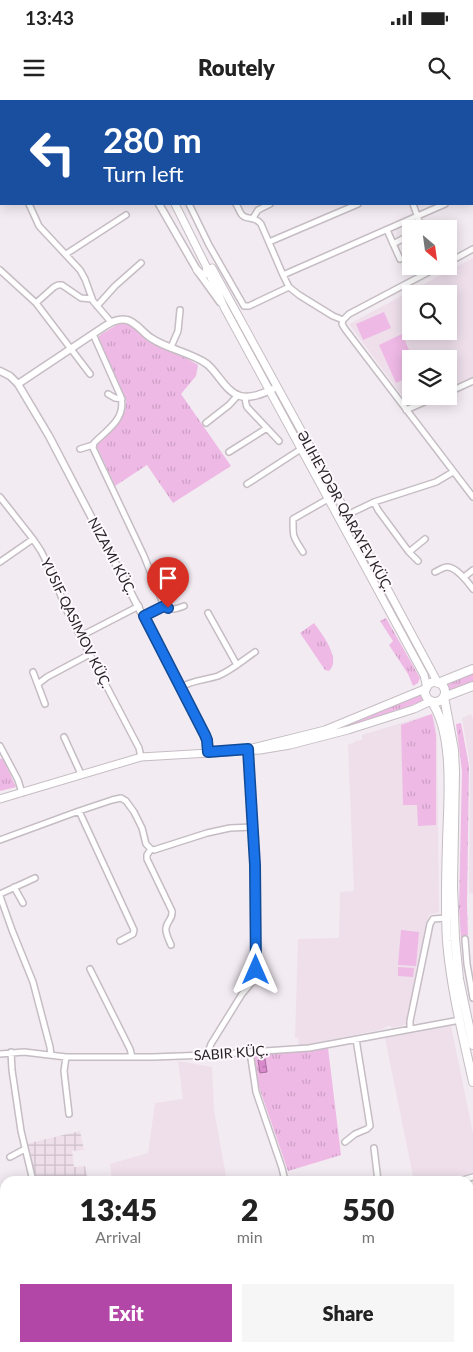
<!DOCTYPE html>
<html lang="en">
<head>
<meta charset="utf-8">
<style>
	:root { --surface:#fff; --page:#f6f6f6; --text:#222; --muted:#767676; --accent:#b247a7 }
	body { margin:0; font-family:Lato,sans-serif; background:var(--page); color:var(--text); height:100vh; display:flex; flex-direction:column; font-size:19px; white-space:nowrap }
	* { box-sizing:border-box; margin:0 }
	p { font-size:16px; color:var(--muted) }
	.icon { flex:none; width:28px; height:28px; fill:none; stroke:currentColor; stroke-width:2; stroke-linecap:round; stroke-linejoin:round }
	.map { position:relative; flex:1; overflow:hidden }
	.sheet { position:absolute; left:0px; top:1076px; width:474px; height:176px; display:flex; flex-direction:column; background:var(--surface); border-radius:15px 15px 0 0; box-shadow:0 2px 12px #0003 }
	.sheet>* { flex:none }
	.hud { position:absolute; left:0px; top:0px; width:474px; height:105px; box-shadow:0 2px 12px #0003; background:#1a4fa0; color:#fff; overflow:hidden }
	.needle { width:32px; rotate:151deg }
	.buttons { position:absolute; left:402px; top:120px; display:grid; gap:10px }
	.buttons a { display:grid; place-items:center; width:55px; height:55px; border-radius:0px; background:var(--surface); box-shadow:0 2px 12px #0003; font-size:25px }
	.pin { position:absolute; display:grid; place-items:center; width:42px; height:42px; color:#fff; margin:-51px -21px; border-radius:50% 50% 50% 0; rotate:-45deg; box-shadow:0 0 5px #0007 }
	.pin .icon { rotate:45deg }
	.me { position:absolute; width:55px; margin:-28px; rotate:0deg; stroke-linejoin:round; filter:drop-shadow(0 0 4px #0008) }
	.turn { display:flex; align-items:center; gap:18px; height:105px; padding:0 20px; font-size:22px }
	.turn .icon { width:65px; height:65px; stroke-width:2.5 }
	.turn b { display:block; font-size:35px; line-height:42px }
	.eta { display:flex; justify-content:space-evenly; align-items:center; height:85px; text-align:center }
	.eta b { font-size:30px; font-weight:800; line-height:35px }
	.cta { display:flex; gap:10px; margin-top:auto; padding:10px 20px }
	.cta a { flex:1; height:58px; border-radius:0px; background:var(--accent); color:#fff; font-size:20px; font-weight:800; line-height:58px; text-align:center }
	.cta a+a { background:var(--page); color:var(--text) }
	.status { display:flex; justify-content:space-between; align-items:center; height:35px; padding:0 25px; background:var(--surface); direction:ltr }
	.status svg { height:14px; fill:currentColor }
	header { display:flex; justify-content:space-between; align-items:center; height:65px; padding:0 20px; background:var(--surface); font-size:22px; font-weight:800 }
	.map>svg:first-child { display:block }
</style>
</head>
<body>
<div class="status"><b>13:43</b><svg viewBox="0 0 49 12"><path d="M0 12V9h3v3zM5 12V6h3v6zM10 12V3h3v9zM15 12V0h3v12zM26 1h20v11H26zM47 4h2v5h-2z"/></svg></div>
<header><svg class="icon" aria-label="menu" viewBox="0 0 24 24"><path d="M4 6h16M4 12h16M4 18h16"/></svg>Routely<svg class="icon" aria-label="search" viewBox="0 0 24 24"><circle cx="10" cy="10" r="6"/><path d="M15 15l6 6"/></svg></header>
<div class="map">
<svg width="473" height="1252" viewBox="0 0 473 1252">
	<defs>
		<pattern id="industrial-grid" width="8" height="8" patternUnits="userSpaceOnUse" patternTransform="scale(1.25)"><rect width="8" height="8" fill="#eedfeb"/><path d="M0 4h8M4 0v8" fill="none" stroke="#ccbfca"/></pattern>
		<pattern id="grass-tufts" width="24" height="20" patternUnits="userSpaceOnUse" patternTransform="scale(1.25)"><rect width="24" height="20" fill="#eeb9e5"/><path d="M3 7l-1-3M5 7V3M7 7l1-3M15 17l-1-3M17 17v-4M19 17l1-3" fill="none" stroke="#cc9fc4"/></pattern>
		<pattern id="water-ripples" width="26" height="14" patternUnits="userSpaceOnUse" patternTransform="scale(1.25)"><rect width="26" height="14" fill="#d98bce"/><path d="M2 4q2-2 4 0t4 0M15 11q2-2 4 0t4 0" fill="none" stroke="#b071a7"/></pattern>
	</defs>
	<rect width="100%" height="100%" fill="#f3ebf2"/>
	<path fill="#eedfeb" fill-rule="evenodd" d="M473,158v119l-24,11v-29h-38v37h19l-21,9 -60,-81zM411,194h38v37h-38z
		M434,613l3,22 2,177 -10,3 -22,109 -15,4 -1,-2h-3l-3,1 -1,2 -85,17 -1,-8h-3l3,-99 41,-1 1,-46 14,-1 -6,-147 6,-1 1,-2 7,-1v-5z
		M471,614l2,6v174l-4,-1 1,-127 -8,-48z
		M451,926l22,107v40l-26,8h-33l-29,-143z
		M178,961l34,6 2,43 13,71h-115l-2,-17 38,-11 7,-50 28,-4z"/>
	<path fill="url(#industrial-grid)" d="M80,1031l4,19 -12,1 2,16 11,-1 3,15h-53l-9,-37z"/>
	<path fill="url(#grass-tufts)" d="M122,222l8,1 19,17 32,15 17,10 -2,11 -15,18 50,72 -58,37 -26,-38 -32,21 -18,-39 -1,-2 1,-3c12,-12 31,-23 29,-42l-27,-59 -1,-4 5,-4z
		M386,518l34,60 -2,5 -5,3 -5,-12 -19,-29 4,-4 -13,-20z
		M314,523c8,11 28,36 15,48l-4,-1 -25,-37z
		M473,572v10l-23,10 -3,-3 -1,-5z
		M420,595l3,3v3l-87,31 -2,-2z
		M432,614l4,21v90l-18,1 -1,-21h-14l-2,-80z
		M461,623l8,43 -2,139 1,30 -7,3 -2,-30 3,-137 -6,-47z
		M3,658l13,29 -16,4v-32z
		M328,948l13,107 -53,16 -30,-87 -5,-28z"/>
	<path fill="#eeb9e5" d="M384,212l7,16 -28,12 -7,-16z
		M402,234l11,25h-2v17l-15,7 -17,-38z
		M401,830l18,2 -3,34 -18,-1z
		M398,867l16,1 -1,9 -15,-1z
		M283,974l2,11 -22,4 -2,-12z"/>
	<path fill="url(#water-ripples)" stroke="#a46c9c" d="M265,959l2,13 -7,1 -2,-13z"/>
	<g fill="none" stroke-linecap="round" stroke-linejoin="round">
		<g stroke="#c5bdc3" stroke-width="8">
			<path id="minor" d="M167,1v-1
				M254,1l3,-1
				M378,1l2,-1
				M472,15l1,-1
				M472,53h1
				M0,72l1,1
				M472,91h1
				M29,104l10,22 41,44 5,9 8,22 18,21
				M189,104l20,41 35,61h5l40,-19
				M236,104c2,3 4,9 6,11 6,6 12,0 19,9l22,51 6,12 10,8 34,21 10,4
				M413,104l9,25
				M253,118l5,-8 12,-6
				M387,130l13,29
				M269,142l89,-38
				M393,144l17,-9
				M66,154l60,-39
				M449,162l24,-13
				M0,170l36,33 54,71
				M283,175l162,-71
				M36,203l18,-16 4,-2h4l19,13 11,1
				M97,206l18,-20 26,-23
				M343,220l-1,4 3,5 128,168
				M343,220l6,-6 91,-48
				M93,234l28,63c5,22 -13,32 -27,46l-1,5 51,108 20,50 -20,10
				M171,247l7,-16 2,-21
				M449,292l24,-11
				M108,294l7,4 7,1
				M245,297l1,7 1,3 32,34
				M406,310l32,-14
				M206,323l23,-18 9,-10
				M80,349l13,-4
				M229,352l38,-24
				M247,384l54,-35
				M0,397l33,42 8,12 10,20 16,40 72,137 2,9
				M374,402l4,8 31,42 9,9
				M347,415l27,-13 62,-20 17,-10
				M303,452c-3,-5 -7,-10 -9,-16 -1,-2 -1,-15 -1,-17l35,-20
				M409,452l16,-13
				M0,462l33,-23
				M435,472c3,-1 8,-5 12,-5 9,0 21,15 26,22
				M464,477l9,-7
				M158,490l26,-14
				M164,506c8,5 12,3 20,0
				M208,513l29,52
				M81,536l58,-30
				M33,572l12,32
				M38,584l9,-7 43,-23
				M181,587c12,-7 25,-7 37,-11 14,-6 25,-16 37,-24
				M64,637l17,37
				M0,646l18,34 4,13
				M79,711l55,119 -1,4 -13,7
				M0,740l79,-29 33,-11 9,-2 5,3 8,11 8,16 4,16 5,5 3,1 53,-17 23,-5 23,-1
				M151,749l-4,6v4l25,52c1,9 -5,9 -6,17 -1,5 3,12 5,17
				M14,787l9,16
				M0,794l35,-16
				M0,796l12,34 21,52 17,65 1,8
				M465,839l2,25 6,34
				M90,869l40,80 2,8
				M410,928v-7l20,-97 3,-5 13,-1
				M11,952l1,18 9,61 12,50
				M250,952l6,40 26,76 3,13
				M0,954l24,-2 42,5h87l54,-2 102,-7 151,-28
				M207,955l4,-11 31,-50 11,-13 2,-6v-110l-7,-115
				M66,957l-2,14 5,43
				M345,1042l10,-8 12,-5 3,-3 -14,-87
				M374,1048l4,33
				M10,1057l15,-8
				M459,1081l14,-4
				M81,1248l3,4
				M175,1248l6,4
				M235,1248l1,4
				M336,1248l5,4
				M133,1252l27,-4"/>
		</g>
		<g stroke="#c5bdc3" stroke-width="9">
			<path id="tertiary" d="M123,0l1,1
				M159,104l38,66 23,32
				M0,271l10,5 8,8 31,52 156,299 2,5 1,12
				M18,284l87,-58c6,-4 14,-8 22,-6 9,2 16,13 24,18 16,11 41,15 56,26 11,9 19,28 33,32 11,3 24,-3 33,-7"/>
		</g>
		<g stroke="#c5bdc3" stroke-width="9">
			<path id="secondary" d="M158,1v-1
				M175,104l31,62 18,41 200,368 3,13 -102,42 -77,19
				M212,168l134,244 92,171
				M197,170l4,4h4l2,-3 -1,-5
				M0,699l141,-42 119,-7 30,-5 58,-15 66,-21 17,-8"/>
		</g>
		<g stroke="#c5bdc3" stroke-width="10">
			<path id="primary" d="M425 592a10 10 0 1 1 20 0a10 10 0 1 1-20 0Z
				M438,583l35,-14
				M473,586l-29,11 10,53 1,22 -2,113 2,54 4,40 14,66
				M431,601c24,32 17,103 16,141 -1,33 -2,66 0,99 4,48 16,95 26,141"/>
		</g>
		<use href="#minor" stroke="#fff" stroke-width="5"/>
		<use href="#tertiary" stroke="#fff" stroke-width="6"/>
		<use href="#secondary" stroke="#fff" stroke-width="7"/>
		<use href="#primary" stroke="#fff" stroke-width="8"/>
	</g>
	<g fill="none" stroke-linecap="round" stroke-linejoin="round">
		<g stroke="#114b97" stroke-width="12">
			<path id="route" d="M168,508l-4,-2 -20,10 61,119 2,5 1,12 40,-3 7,116 1,105"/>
		</g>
		<use href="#route" stroke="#1a73e8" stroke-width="9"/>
	</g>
	<g text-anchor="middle" stroke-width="4" stroke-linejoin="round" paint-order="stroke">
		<g font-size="14" fill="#272427" stroke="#fff9fe">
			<text transform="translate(345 411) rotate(61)" y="5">ƏLIHEYDƏR QARAYEV KÜÇ.</text>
			<text transform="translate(112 456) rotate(62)" y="5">NIZAMI KÜÇ.</text>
			<text transform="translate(76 523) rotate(64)" y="5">YUSIF QASIMOV KÜÇ.</text>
			<text transform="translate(231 953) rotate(-4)" y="5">SABIR KÜÇ.</text>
		</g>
	</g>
</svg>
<div class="buttons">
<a><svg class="needle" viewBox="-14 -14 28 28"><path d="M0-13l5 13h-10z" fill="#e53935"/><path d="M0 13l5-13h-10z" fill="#767676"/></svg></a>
<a><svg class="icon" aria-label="search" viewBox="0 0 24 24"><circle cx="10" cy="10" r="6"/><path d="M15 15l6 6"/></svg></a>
<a><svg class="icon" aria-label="layers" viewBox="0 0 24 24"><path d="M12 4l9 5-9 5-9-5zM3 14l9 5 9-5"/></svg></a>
</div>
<div class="pin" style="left:168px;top:508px;background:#d93025"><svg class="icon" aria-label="arrive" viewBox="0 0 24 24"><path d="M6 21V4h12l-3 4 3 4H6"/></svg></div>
<svg class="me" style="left:256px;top:870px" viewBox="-20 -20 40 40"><path d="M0-17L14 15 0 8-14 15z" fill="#1a73e8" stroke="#fff" stroke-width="4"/></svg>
<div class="hud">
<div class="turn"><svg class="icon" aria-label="left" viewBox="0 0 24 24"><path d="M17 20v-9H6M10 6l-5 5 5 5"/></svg><div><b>280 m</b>Turn left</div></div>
</div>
<section class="sheet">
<div class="eta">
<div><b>13:45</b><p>Arrival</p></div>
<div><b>2</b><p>min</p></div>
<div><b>550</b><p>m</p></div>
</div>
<div class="cta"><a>Exit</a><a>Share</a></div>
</section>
</div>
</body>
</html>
